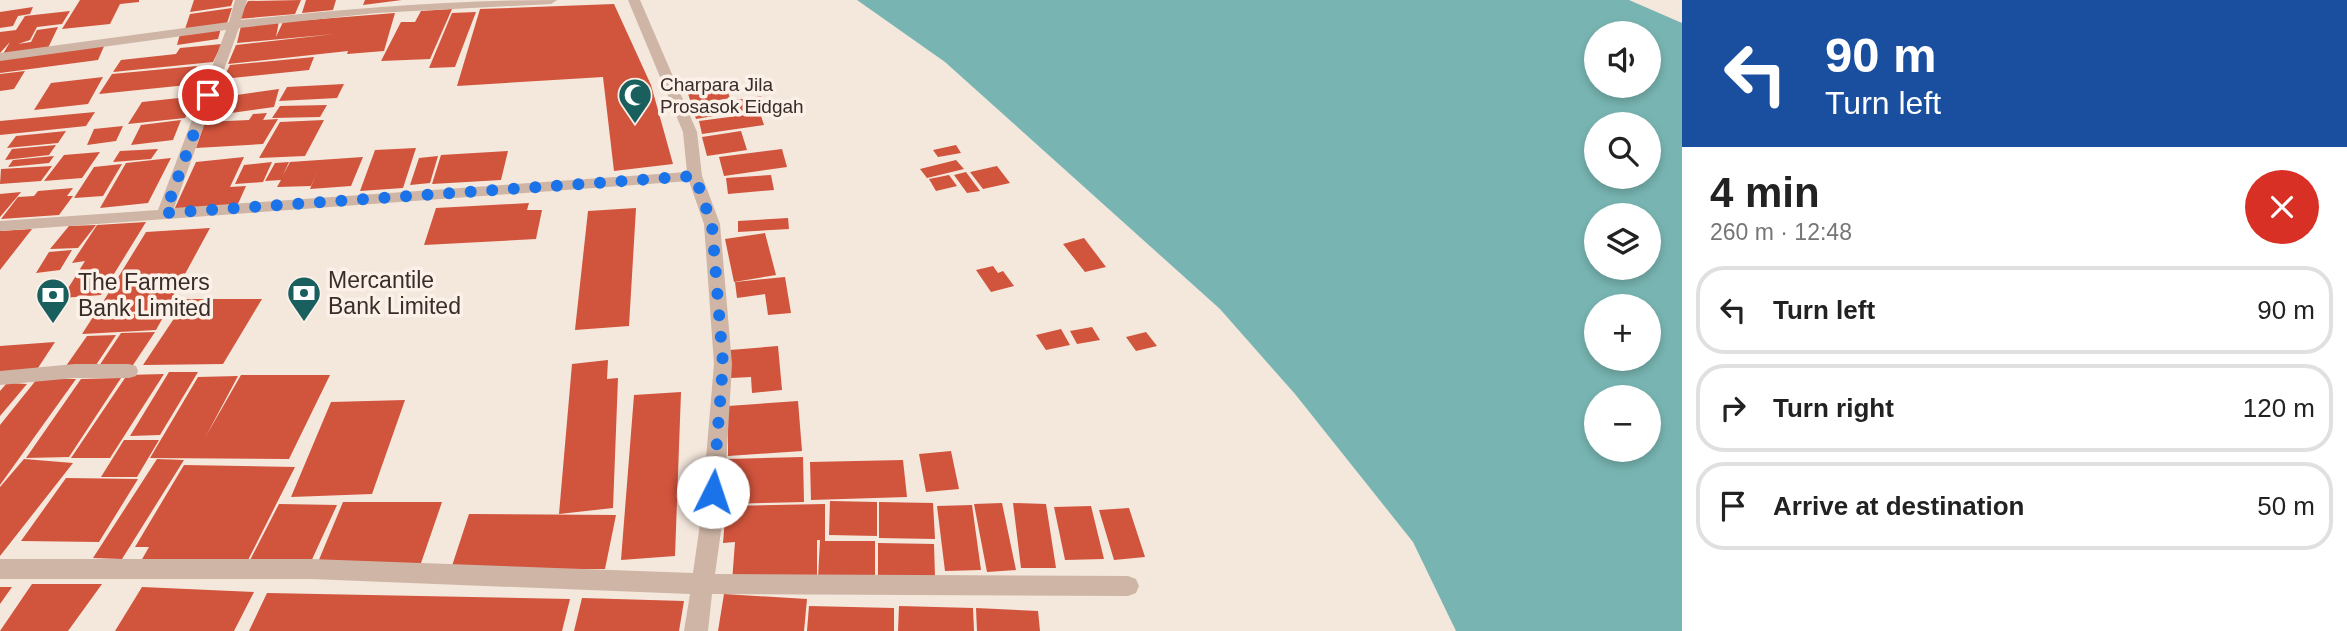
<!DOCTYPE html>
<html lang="en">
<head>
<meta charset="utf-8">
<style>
	:root { --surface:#fff; --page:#f6f6f6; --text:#222; --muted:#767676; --line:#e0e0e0 }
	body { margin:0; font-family:Helvetica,sans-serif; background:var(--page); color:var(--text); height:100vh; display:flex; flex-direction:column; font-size:26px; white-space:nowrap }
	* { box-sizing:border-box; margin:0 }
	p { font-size:23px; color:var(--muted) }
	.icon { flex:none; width:38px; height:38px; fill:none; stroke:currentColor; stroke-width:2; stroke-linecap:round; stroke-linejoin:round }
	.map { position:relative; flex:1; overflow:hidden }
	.drawer { display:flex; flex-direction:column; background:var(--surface); width:665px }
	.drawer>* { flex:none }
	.guide { background:#1a4fa0; color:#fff; overflow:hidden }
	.buttons { position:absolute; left:1584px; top:21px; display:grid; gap:14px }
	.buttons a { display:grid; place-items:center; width:77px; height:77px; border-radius:50%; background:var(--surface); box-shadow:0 4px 10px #0003; font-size:35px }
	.pin { position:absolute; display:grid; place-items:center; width:60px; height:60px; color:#fff; margin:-30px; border:4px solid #fff; border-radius:50%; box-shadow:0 2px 7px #0007 }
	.me { position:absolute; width:77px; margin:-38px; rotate:4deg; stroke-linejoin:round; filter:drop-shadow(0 0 5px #0008) }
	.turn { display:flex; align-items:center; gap:24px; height:147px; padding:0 28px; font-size:32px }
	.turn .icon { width:91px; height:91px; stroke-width:2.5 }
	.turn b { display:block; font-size:49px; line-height:60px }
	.round { display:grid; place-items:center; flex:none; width:74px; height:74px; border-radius:37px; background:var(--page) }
	.headline { display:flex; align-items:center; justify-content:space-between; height:119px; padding:0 28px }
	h1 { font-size:42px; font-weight:800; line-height:52px }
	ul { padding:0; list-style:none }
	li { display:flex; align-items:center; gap:21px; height:88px; margin:0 14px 10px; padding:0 14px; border:4px solid var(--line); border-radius:28px }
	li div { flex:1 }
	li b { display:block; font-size:26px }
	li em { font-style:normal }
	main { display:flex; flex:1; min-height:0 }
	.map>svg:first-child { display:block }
</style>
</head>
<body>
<main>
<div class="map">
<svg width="1682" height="631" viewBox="0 0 1682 631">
	<rect width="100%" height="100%" fill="#f4e7dc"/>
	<path fill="#78b5b2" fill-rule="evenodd" d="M857,0h772l53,23v608h-226l-43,-89 -118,-148 -75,-85 -275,-247zM1596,33h52v53h-52zM1596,124h52v53h-52zM1596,215h52v53h-52zM1596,306h52v53h-52zM1596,397h52v53h-52z"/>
	<path fill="#d1543d" d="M80,0h59v2l-19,2 -10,20 -48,5z
		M194,0h39l-2,6 -41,6z
		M301,0l-6,14 -57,5 10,-18z
		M306,0h30l-3,10 -31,3z
		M365,0h37l-39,5z
		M614,4l37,81 22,79 -59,7 -11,-94 -146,9 23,-77z
		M33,7l-3,7 -12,2 -5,10 -13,2v-16z
		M232,8l-5,15 -42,6 5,-15z
		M452,9l-22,50 -49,2 20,-39h14l6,-11z
		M70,11l-8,13 -25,3 -7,13 -12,4 13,-2 6,-12 21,-3 -10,21 -45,6 7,-12 -10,11v-21l16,-2 9,-14z
		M476,12l-21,55 -26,1 23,-55z
		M395,13l-11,38 -37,3 1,-3 -120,13 8,-19 99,-11 -98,9 4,-17 38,-5 -3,16 7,-15z
		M221,28l-3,11 -41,6 3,-11z
		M105,44l-7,16 -98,13v-15z
		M222,44l-9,18 -100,10 8,-12 55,-6 4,-6z
		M314,57l-5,13 -86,9 7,-14z
		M197,66l-10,19 -88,9 13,-20z
		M25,71l-11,18 -14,2v-17z
		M103,77l-15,27 -54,6 17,-27z
		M706,78l5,9 -22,5 -5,-10z
		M344,84l-7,14 -58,3 8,-14z
		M726,87l4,11 -38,7 -4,-11z
		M279,89l-5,18 -50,7 6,-18z
		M197,96l-12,22 -57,6 14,-22z
		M761,96l5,11 -70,12 -4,-12z
		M327,105l-7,12 -48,1 8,-12z
		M95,112l-9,14 -86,9v-14z
		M267,113l-4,7 15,-1 -15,25 -67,4 9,-26 44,-2 4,-6z
		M760,113l4,12 -62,9 -3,-13z
		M181,120l-8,20 -42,5 10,-20z
		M324,120l-19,36 -46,2 21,-36z
		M123,126l-7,15 -29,4 7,-16z
		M66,131l-8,12 -51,5 9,-12z
		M741,131l6,19 -40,6 -5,-19z
		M56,145l-7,10 -44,5 7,-11z
		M956,145l5,8 -23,4 -5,-7z
		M416,148l-13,40 -43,3 15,-41z
		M158,149l-7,10 -38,3 7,-11z
		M782,149l5,18 -63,9 -5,-19z
		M508,151l-7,29 -69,4 9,-29z
		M100,152l-18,26 -38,3 20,-26z
		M54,156l-5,7 -41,4 5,-7z
		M438,156l-8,27 -20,2 9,-27z
		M244,157l-14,30 16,-1 -9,20 -63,4 22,-48z
		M363,157l-12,29 -41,3 7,-17 -6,14 -34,1 4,-7 -16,1 10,-18 14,-1 -6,13 7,-13z
		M171,158l-23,45 -48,5 26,-45z
		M956,160l8,9 -37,9 -7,-9z
		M272,162l-9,20 -28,2 9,-19z
		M122,164l-19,32 -29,2 20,-31z
		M52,166l-11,15 -41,3 1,-15z
		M997,166l13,17 -27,6 -13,-17z
		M966,172l14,19 -13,2 -13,-18z
		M771,175l3,15 -46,4 -2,-16z
		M949,175l8,11 -21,5 -7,-12z
		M73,188l-6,8h6l-14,19 -58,4 17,-22 16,-1 4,-5z
		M21,192l-4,5 -17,20v-23z
		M529,203l-2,7h15l-6,29 -112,6 12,-37z
		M636,208l-7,118 -54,4 13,-119z
		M788,218l1,11 -51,3v-11z
		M146,222l-45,73 -39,3 23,-37 -13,2 25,-38z
		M96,225l-18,23 -28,1 19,-23z
		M210,228l-44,81 -71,6 51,-83z
		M32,229l-32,41v-39z
		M765,233l11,42 -42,7 -9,-43z
		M1084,238l22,29 -21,5 -22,-28z
		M72,250l-12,20 -24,3 13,-21z
		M993,266l5,7 5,-2 11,15 -23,6 -15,-22z
		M785,277l6,36 -23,2 -3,-21 -28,4 -2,-16z
		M187,299h75l-39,65 -80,1z
		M166,312l-10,18 -74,4 11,-17z
		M1092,327l8,13 -23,4 -7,-13z
		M1061,329l9,16 -24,5 -10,-15z
		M155,332l-22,33 -34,1 22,-33z
		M1146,332l11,14 -21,5 -10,-14z
		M116,335l-20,30 -30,1 21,-30z
		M55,342l-19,29 -36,2v-27z
		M778,346l4,44 -30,3 -1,-16 -20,1 -1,-28z
		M608,360l-1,19 11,-1 -5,130 -54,6 13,-150z
		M169,372h29l-38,63 -30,1z
		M164,374l-54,84h-39l56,-83z
		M241,375h89l-41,84 -139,-1 48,-81 40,-1 -32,60z
		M121,378l-52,79 -43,1 55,-79z
		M37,379h39l-76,106v-60z
		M7,383l20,1 -27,32v-25z
		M681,392l-6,164 -54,4 13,-165z
		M405,400l-33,94 -81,3 40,-95z
		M798,401l4,50 -74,5v-50z
		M124,440h35l-22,37h-36z
		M951,451l8,38 -33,3 -7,-38z
		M803,457l1,45 -78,2 2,-45z
		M24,459l49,4 -73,93v-69z
		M157,459l27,1 -62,99 -29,-1z
		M903,460l4,37 -96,3 -1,-38z
		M184,465l111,2 -49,97 -105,-3 8,-14h-14z
		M66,478l72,1 -39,63 -78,-1z
		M830,501l47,1v34l-48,-1z
		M343,502h99l-22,64 -104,1z
		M879,502l54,1 2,36 -56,-1z
		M1002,503l14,67 -29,2 -13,-68z
		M1013,503l33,1 10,64h-35z
		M279,504l58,1 -28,61 -61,-2z
		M825,504v37h50v38h-57l2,-39h-3v40l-85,2 3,-40 -12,1 3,-37z
		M972,505l9,65 -36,1 -8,-65z
		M1091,506l13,53 -39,1 -11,-53z
		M1129,508l16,49 -31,3 -15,-50z
		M469,514l147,1 -11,54h-154z
		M878,543l56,1 1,33 -57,-1z
		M32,584h70l-34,47h-68z
		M0,587h12l-12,17z
		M142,587l112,5 -20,39h-119z
		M267,593l303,6 -8,32h-313z
		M724,594l83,5 -3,32h-86z
		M582,598l102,3 -5,30h-105z
		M809,606l85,2v23h-87z
		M899,606l74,2 1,23h-76z
		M976,608l62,3 2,20h-63z"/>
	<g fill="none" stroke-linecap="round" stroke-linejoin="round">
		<path fill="#ceb5a6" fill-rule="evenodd" d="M235,0h12l-6,20c106,-11 210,-20 316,-20l-6,4 -175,9 -137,15 -65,180 513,-36 -4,-40 -55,-132h12l57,132 5,44 18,48 12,140 -9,153 -8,57 413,2 8,3 3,7 -3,7 -8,3 -416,-2 -4,37h-24l6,-37 -379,-15h-311v-20h311l382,14 8,-56 13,-153 -10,-140 -15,-43 -689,50v-10l158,-11 68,-180 -226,31v-8l229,-31z
			M75,364h54l7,2 2,5 -2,5 -7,2h-54l-75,7v-14z"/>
	</g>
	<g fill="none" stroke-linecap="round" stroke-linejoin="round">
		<path stroke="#1a73e8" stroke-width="12" stroke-dasharray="0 21.6" d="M208,95l-43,118 530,-37 17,49 11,139 -10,128"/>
	</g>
	<defs>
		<g id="mosque-pin" transform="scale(1.75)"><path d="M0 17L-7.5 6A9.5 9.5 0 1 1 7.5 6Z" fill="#195f5e" stroke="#fbf1e9"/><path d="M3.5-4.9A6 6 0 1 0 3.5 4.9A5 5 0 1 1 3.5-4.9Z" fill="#fff"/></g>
		<g id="bank-pin" transform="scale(1.75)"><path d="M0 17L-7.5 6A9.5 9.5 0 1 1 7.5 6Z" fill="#195f5e" stroke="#fbf1e9"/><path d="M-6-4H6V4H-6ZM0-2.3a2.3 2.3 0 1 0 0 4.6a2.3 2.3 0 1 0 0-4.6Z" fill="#fff"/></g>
	</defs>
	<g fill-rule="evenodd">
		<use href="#mosque-pin" x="635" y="95"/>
		<use href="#bank-pin" x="304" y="293"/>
		<use href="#bank-pin" x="53" y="295"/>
	</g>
	<g text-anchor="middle" stroke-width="7" stroke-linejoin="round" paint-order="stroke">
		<g font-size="19" fill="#3a2c28" stroke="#fbf1e9" text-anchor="start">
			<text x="660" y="91">Charpara Jila<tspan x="660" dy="22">Prosasok Eidgah</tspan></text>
		</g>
		<g font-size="23" fill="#3a2c28" stroke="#fbf1e9" text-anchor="start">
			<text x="328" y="288">Mercantile<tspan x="328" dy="26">Bank Limited</tspan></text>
			<text x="78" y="290">The Farmers<tspan x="78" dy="26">Bank Limited</tspan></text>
		</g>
	</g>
</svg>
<div class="buttons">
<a><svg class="icon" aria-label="sound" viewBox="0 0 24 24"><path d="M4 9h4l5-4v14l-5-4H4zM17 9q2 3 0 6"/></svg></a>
<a><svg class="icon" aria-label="search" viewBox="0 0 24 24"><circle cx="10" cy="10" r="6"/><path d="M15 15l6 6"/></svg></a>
<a><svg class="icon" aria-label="layers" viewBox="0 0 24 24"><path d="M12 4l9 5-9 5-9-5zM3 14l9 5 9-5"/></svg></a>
<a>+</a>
<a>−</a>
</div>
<div class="pin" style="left:208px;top:95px;background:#d93025"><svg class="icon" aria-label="arrive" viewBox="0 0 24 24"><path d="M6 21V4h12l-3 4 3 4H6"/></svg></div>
<svg class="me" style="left:713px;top:492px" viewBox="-20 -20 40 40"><circle r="19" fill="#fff"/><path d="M0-13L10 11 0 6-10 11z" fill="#1a73e8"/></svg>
</div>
<section class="drawer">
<div class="guide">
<div class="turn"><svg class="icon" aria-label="left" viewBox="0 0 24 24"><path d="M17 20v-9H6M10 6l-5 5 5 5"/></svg><div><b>90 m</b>Turn left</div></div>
</div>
<div class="headline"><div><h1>4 min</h1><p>260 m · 12:48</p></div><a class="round" style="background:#d93025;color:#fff"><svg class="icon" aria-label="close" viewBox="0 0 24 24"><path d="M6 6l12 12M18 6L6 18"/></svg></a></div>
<ul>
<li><svg class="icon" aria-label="left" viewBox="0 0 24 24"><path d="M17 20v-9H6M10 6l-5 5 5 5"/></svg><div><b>Turn left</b></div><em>90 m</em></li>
<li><svg class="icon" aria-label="right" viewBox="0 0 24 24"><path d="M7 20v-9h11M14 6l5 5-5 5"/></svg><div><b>Turn right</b></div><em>120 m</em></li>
<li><svg class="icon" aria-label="arrive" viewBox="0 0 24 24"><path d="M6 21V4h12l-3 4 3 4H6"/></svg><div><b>Arrive at destination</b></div><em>50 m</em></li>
</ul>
</section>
</main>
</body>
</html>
